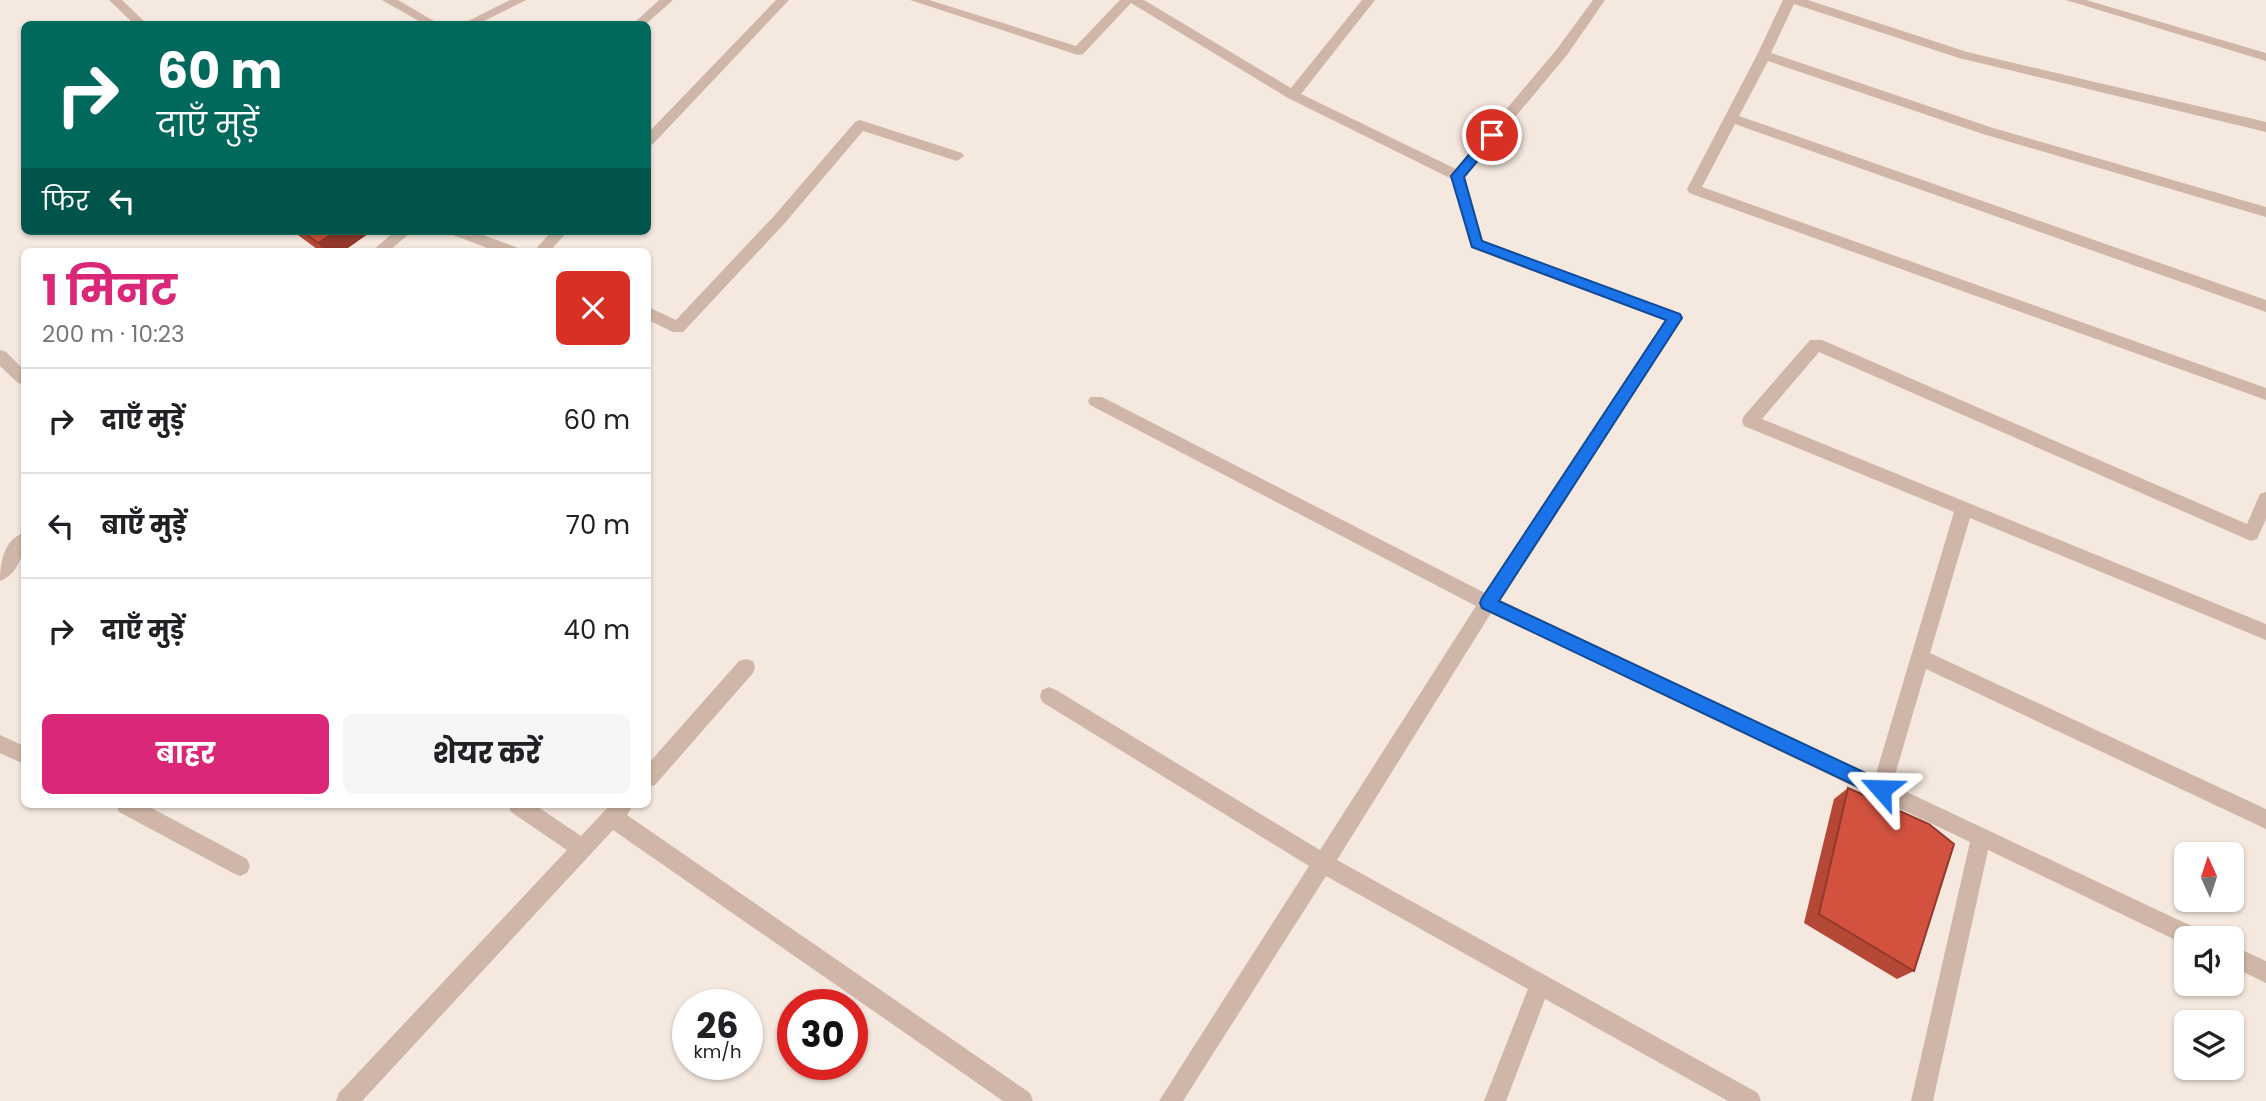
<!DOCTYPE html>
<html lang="hi">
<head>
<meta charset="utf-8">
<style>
	:root { --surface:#fff; --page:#f6f6f6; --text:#202124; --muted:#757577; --line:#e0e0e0; --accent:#db2777 }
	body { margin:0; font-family:Poppins,"Noto Sans Devanagari",sans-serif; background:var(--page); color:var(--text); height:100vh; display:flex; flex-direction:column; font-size:26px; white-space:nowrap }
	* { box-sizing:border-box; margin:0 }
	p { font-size:23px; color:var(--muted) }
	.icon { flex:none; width:38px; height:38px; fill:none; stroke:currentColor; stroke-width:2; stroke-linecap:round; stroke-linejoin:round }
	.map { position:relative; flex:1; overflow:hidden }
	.details { position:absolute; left:21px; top:248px; width:630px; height:560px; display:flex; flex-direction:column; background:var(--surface); border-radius:10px; box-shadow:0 2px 5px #0004 }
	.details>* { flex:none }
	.guide { position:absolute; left:21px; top:21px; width:630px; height:214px; border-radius:10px; box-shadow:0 2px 5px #0004; background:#00695c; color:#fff; overflow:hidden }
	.needle { width:46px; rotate:357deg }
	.fabs { position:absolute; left:2174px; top:842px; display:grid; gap:14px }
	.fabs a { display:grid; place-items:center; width:70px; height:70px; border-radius:10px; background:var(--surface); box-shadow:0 2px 5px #0004; font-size:35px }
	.speed { position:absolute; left:672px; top:989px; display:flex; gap:14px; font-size:35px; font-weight:700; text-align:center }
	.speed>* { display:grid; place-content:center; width:91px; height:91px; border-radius:50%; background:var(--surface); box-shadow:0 2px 5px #0004; line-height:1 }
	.speed small { font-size:18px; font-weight:400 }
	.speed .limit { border:10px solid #d22; background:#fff; color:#111 }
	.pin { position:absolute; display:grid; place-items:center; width:60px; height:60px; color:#fff; margin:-30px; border:4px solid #fff; border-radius:50%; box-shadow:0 2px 7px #0007 }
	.me { position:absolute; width:77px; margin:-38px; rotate:295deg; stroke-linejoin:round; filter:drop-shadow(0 0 5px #0008) }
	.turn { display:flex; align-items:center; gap:24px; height:147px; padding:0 21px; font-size:32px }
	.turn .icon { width:91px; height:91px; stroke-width:2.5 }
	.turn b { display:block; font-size:49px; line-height:60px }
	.then { display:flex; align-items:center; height:66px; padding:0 21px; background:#0003; gap:14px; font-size:26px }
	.round { display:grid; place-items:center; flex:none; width:74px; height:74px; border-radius:10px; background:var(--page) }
	.summary { display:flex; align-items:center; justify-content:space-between; height:119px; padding:0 21px }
	h1 { font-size:42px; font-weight:700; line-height:52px; color:var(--accent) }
	.primary-button { display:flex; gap:14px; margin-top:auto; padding:14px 21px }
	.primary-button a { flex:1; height:80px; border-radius:10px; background:var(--accent); color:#fff; font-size:28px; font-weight:700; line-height:80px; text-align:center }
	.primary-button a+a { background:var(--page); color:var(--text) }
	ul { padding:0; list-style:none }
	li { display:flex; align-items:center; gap:21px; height:105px; padding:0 21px; border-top:2px solid var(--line) }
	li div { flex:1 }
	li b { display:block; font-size:26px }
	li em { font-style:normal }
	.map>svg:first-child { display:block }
</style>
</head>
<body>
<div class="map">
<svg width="2266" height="1101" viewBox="0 0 2266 1101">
	<rect width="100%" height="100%" fill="#f5e8de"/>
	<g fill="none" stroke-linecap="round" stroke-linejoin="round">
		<path fill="#cfb6a8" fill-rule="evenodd" d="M109,0h13l25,24h-13z
			M382,0h16l41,24h-15z
			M510,0h16l-48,24h-16z
			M659,0h14l-27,24h-13z
			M776,0h13l-136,144 -5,2v-13z
			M910,0h19l147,46 44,-46h24l147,88 71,-88h13l-74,94 155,75 101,-120 36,-49h12l-38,55 -102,122 18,64 197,73 3,4 -183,282 375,177 79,-265 -210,-86 -2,-5 2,-5 66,-76h12l425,184 13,-30 6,-2v27l-9,20 -6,2 -432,-189 -57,67 504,205v16l-296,-122 -40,135 336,156v20l-340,-160 -34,116 310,146 3,7h-19v7l-198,-95 -55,251h-22l59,-259 -479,-229 -154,247 421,233 3,8h-33l-183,-102 -39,102h-22l44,-112 -202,-113 -143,225h-24l150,-235 -267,-164 -2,-6 2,-6 7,-3 7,3 264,160 156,-244 -386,-201 -2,-4 2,-4h12l383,196 180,-273 -194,-72 -19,-69 -164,-81 -157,-95 -48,51 -5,1z
			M1783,0h25l159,52 299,70v10l-307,-74 -165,-54 -23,49 222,75 273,79v10l-283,-83 -215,-73 -29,55 527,184v12l-531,-188 -33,63 564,201v12l-577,-207 -2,-4 70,-134z
			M2066,0h20l180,53v8z
			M860,120l102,33 2,3 -7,5 -94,-30 -79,93 -101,108h-10l-25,-12v-13l28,13 98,-104 81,-94z
			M395,231h17l-24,21h-17z
			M451,231h22l45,17 2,4h-22l-45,-17z
			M552,231h16l-19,21h-16z
			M0,350l6,2 18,18v15l-6,-2 -18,-17z
			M24,533c2,17 -5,41 -24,48 0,-18 4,-42 24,-48z
			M746,659l7,2 2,6 -2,6 -98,112 -7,2v-23l91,-103z
			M0,735l24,11v18l-24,-11z
			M116,805h30l101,54 3,7 -3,7 -7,3 -7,-3 -114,-61z
			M508,805h27l46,31 29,-31h23l-6,10 403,278 3,8h-30l-390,-271 -251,271h-26l3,-8 228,-243 -56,-38z
			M2231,945l35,16v22l-35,-17z"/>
	</g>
	<path fill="#b54736" d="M295,231h77l-30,21h-21l-23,-17z
		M1848,788l66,183 -17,8 -93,-56 30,-124z"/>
	<path fill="#93392c" d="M336,231h36l-30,21h-17l-7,-9z"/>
	<path fill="#d2523f" stroke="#93392c" stroke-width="2" d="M302,231h34l-18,12z
		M1848,788l81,36 25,20 -40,127 -95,-57z"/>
	<path fill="#1a73e8" stroke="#114b97" stroke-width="2" d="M1492,131l7,4 -35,42 18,64 198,73 2,4 -183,283 388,182 3,6 -3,6 -6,3 -6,-3 -393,-187 -2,-5 2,-5 184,-278 -194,-73 -21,-71 37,-44z"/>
</svg>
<div class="fabs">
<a><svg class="needle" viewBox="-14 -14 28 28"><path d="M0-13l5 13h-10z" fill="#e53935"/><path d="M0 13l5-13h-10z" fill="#757577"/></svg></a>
<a><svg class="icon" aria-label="sound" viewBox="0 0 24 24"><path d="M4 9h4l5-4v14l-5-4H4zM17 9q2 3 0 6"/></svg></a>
<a><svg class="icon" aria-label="layers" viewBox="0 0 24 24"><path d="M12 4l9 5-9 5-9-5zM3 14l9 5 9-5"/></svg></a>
</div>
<div class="speed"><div>26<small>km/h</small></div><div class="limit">30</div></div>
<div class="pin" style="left:1492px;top:135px;background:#d93025"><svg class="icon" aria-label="arrive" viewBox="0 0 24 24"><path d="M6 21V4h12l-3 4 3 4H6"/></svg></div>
<svg class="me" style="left:1881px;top:789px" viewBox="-20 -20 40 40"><path d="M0-17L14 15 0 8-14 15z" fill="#1a73e8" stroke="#fff" stroke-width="4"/></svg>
<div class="guide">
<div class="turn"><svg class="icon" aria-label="right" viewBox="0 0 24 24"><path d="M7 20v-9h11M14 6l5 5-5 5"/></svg><div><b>60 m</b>दाएँ मुड़ें</div></div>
<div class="then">फिर<svg class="icon" aria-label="left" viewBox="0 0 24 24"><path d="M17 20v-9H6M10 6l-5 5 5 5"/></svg></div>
</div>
<section class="details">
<div class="summary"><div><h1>1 मिनट</h1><p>200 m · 10:23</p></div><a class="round" style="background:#d93025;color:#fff"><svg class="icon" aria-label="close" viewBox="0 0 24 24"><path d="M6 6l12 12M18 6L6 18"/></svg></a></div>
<ul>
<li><svg class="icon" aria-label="right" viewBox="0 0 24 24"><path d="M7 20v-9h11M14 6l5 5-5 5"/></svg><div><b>दाएँ मुड़ें</b></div><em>60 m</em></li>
<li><svg class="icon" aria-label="left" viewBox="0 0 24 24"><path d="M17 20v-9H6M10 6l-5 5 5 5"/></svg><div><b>बाएँ मुड़ें</b></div><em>70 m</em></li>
<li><svg class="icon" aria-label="right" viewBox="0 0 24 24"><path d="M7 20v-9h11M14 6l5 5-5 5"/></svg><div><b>दाएँ मुड़ें</b></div><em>40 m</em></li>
</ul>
<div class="primary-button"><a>बाहर</a><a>शेयर करें</a></div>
</section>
</div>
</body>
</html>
